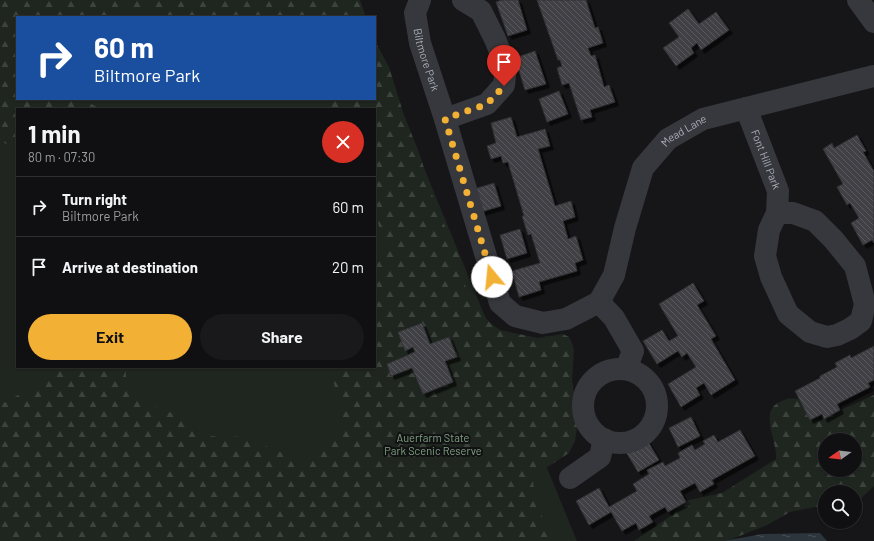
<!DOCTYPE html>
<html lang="en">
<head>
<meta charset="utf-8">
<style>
	:root { --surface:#101012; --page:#19191b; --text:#f1f3f6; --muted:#9c9d9f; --line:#303032; --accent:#f2b134 }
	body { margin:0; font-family:Barlow,sans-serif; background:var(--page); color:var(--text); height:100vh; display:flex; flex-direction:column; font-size:15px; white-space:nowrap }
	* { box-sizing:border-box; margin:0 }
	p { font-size:13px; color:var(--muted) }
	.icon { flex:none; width:22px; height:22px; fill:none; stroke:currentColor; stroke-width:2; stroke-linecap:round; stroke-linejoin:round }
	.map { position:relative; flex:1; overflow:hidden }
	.panel { position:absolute; left:16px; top:108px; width:360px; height:260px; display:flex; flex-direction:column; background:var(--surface); border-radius:0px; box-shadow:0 1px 3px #0004,0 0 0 1px var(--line) }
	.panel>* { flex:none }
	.banner { position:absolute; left:16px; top:16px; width:360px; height:84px; border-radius:0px; box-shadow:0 1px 3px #0004,0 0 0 1px var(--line); background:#1a4fa0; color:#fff; overflow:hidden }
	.needle { width:26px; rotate:256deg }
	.tools { position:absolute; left:818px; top:433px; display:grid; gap:8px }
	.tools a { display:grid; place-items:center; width:44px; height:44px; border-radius:50%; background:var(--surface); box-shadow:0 1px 3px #0004,0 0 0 1px var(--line); font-size:20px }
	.pin { position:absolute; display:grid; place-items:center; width:34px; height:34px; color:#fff; margin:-41px -17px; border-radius:50% 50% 50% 0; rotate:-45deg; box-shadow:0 0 4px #0007 }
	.pin .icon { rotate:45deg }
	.me { position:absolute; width:44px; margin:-22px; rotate:343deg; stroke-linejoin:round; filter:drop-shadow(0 0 3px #0008) }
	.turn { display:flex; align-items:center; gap:14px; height:84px; padding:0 12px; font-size:18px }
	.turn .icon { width:52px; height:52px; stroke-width:2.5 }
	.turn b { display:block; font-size:28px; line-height:34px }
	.round { display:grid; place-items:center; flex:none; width:42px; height:42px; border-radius:21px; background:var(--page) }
	.overview { display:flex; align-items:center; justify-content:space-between; height:68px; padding:0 12px }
	h1 { font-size:24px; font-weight:700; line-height:30px }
	.action { display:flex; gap:8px; margin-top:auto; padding:8px 12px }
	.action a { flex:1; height:46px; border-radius:24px; background:var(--accent); color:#111; font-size:16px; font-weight:700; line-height:46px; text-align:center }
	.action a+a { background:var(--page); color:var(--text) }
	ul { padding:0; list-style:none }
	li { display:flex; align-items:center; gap:12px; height:60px; padding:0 12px; border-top:1px solid var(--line) }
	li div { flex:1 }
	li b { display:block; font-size:15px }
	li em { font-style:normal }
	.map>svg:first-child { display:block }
</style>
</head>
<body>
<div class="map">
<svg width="874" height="541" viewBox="0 0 874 541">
	<defs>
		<pattern id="forest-firs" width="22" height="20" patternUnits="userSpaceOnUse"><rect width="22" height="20" fill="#1e261f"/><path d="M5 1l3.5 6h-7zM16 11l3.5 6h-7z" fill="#3c433d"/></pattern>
		<pattern id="water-ripples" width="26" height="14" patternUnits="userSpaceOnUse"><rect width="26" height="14" fill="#2c353c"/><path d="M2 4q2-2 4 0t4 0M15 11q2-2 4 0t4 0" fill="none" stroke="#485056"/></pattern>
		<pattern id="building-back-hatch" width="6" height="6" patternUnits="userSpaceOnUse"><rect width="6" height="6" fill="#404145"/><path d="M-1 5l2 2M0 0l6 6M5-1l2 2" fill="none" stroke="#595a5e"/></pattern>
		<filter id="shadow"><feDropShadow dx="3.5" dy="3.5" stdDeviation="0" flood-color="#0009"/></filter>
	</defs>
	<rect width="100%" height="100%" fill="#161618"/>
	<path fill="#1e261f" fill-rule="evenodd" d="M0,0l362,17h-345v82h358v-51l202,493h-577zM17,109h358v258h-358z"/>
	<path fill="url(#forest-firs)" fill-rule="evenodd" d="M0,0h360l6,17h-195l-33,-8 -25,3 -7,5h-89v82h66l17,10h-83v40l-17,-8z
		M375,41l14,26 15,48 16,40 16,52 23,49 7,33 23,33 11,8 38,8 25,-4 6,3 3,6 2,7 -2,29 6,42 -3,20 -6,12 -29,19 -5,5 -2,6 6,26 13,32h-552v-136l38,-21 14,-17h74c-3,36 25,35 48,47 13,6 26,14 38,22 11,3 22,-1 33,2l53,21 13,-3 15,-13 16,-10c5,-20 -8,-47 -14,-66h47v-99l9,-15 -6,-31 -3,-7v-106h-43l-8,-10h51z
		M874,395v91l-19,18v-12h-30v13l-35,7 -23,13 -40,16h-93l38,-26 13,-14 37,-8 54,-34c2,-17 -18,-48 4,-57 6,-3 10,-5 18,-3l15,21h6zM825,440h30v30h-30z"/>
	<path fill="url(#water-ripples)" d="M820,533l7,8h-103l38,-7z"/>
	<path fill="url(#building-back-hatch)" stroke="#303034" filter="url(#shadow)" d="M502,0h16l9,30 -19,6 -12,-34z
		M537,0h49l9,28 3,-1 5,16 -15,5 3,8 4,-1 9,32 5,-2 6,17 -25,8 2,7 -11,3 -12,-37 -7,2 -5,-17 5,-2 -2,-6h-2z
		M688,9l11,15 17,-12 13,18 -28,20 -4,-7 -6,5 3,5 -18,13 -13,-18 16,-11 -10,-14z
		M535,51l11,33 -21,6 -10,-32z
		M559,91l9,23 -21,8 -8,-23z
		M511,117l6,20 28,-8 5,17 -12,3 17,57 16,-5 4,16 -12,4 5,18 8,-3 7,24 -8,3 2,8 -38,11 2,8 -22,7 -7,-26 28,-8 -9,-29 -3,1 -6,-19h2l-16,-54 -5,1 -2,-7 -10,3 -4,-13 9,-3 -5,-20z
		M857,135l9,16 -3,1 11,19v72l-2,-3 -9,5 -12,-22 8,-5 -9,-15 -3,2 -10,-18 6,-3 -20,-35 9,-6 2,5z
		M494,183l7,23 -20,6 -7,-23z
		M520,229l7,24 -20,6 -7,-24z
		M693,283l11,18 -7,4 19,31 -5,3 24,41 -24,15 -7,-12 -8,5 4,7 -19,12 -13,-23 28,-17 -9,-14 -5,4 -4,-6 -21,13 -14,-23 19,-11 7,11 9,-5 -19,-32z
		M422,323l8,21 19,-7 8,20 -12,4 8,21 -30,12 -11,-26 -21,8 -4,-12 28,-12 -2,-5 -8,4 -7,-19z
		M874,346v34l-6,3 2,4 -33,17 3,6 -16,9 -2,-5 -12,6 -15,-29 25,-13v-2l17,-9 -2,-4 15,-8 1,3z
		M691,417l9,19 -22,11 -9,-19z
		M740,430l15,26 -43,24 2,4 -14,8 -5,-9 -15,8 6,11 -18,10 -3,-5 -16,9 4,6 -14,8 -3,-7 -14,8 -11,-19 -22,13 -13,-24 23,-13 10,19 28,-16 -4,-7 16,-10 -2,-4 16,-8 2,4 15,-8 -2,-5 14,-8 3,5 10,-6 -2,-3 11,-6 4,7z
		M647,440l12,20 -21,12 -12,-20z"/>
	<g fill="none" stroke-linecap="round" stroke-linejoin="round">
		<g stroke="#37383d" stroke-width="22">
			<path id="s1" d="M420,0l-5,13 5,30 25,76 55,184 15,13 28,7 23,-4 33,-17"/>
			<path d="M858,0l16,22"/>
			<path id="s2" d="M746,108l32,83 -1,22 -8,17 -4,26 6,21 17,37 22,18 17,5 10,-2 13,-6 11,-8 4,-17 -10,-38 -22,-27 -18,-18 -22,-8h-16"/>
			<path d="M445,119l42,-15 17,-19 2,-18 -11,-28 -14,-28 -18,-11"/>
			<path id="s3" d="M599,302l15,-27 11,-47 18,-60 25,-29 35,-20 171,-43"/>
			<path d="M599,302l15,16 19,33 -7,18"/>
			<circle cx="620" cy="406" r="37"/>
			<path d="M570,478l30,-21 4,-18"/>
		</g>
	</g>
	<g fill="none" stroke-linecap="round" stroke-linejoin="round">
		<path stroke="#f2b134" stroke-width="7" stroke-dasharray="0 12.6" d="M492,277l-47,-158 42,-15 17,-18"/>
	</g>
	<g text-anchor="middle" stroke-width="4" stroke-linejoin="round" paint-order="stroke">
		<g font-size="11" fill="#a8adb8" stroke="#111113">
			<text dy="4" stroke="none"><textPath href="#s1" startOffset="62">Biltmore Park</textPath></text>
			<text dy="4" stroke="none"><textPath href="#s3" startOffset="198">Mead Lane</textPath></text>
			<text dy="4" stroke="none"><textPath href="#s2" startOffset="55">Font Hill Park</textPath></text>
		</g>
		<g font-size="11" fill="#7fa381" stroke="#111113">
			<text x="433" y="442">Auerfarm State<tspan x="433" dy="13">Park Scenic Reserve</tspan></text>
		</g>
	</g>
</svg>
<div class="tools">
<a><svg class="needle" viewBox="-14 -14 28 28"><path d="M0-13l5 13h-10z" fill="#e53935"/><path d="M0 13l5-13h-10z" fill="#9c9d9f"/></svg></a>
<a><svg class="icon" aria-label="search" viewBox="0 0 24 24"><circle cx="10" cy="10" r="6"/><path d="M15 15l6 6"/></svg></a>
</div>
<div class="pin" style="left:504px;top:86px;background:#d93025"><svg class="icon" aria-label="arrive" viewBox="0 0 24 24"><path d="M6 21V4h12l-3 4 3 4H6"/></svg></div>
<svg class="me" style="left:492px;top:277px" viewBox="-20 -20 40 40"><circle r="19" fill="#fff"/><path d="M0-13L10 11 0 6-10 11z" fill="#f2b134"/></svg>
<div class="banner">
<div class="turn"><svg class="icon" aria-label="right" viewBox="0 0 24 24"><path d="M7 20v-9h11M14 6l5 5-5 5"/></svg><div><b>60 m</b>Biltmore Park</div></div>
</div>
<section class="panel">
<div class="overview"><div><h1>1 min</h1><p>80 m · 07:30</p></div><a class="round" style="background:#d93025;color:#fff"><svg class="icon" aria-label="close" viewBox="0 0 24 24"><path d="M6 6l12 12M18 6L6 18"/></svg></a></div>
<ul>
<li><svg class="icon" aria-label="right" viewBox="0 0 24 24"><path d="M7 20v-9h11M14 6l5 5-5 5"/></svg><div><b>Turn right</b><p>Biltmore Park</p></div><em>60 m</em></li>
<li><svg class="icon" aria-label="arrive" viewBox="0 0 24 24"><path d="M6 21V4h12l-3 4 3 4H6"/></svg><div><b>Arrive at destination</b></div><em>20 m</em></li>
</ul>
<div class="action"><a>Exit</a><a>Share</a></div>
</section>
</div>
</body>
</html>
